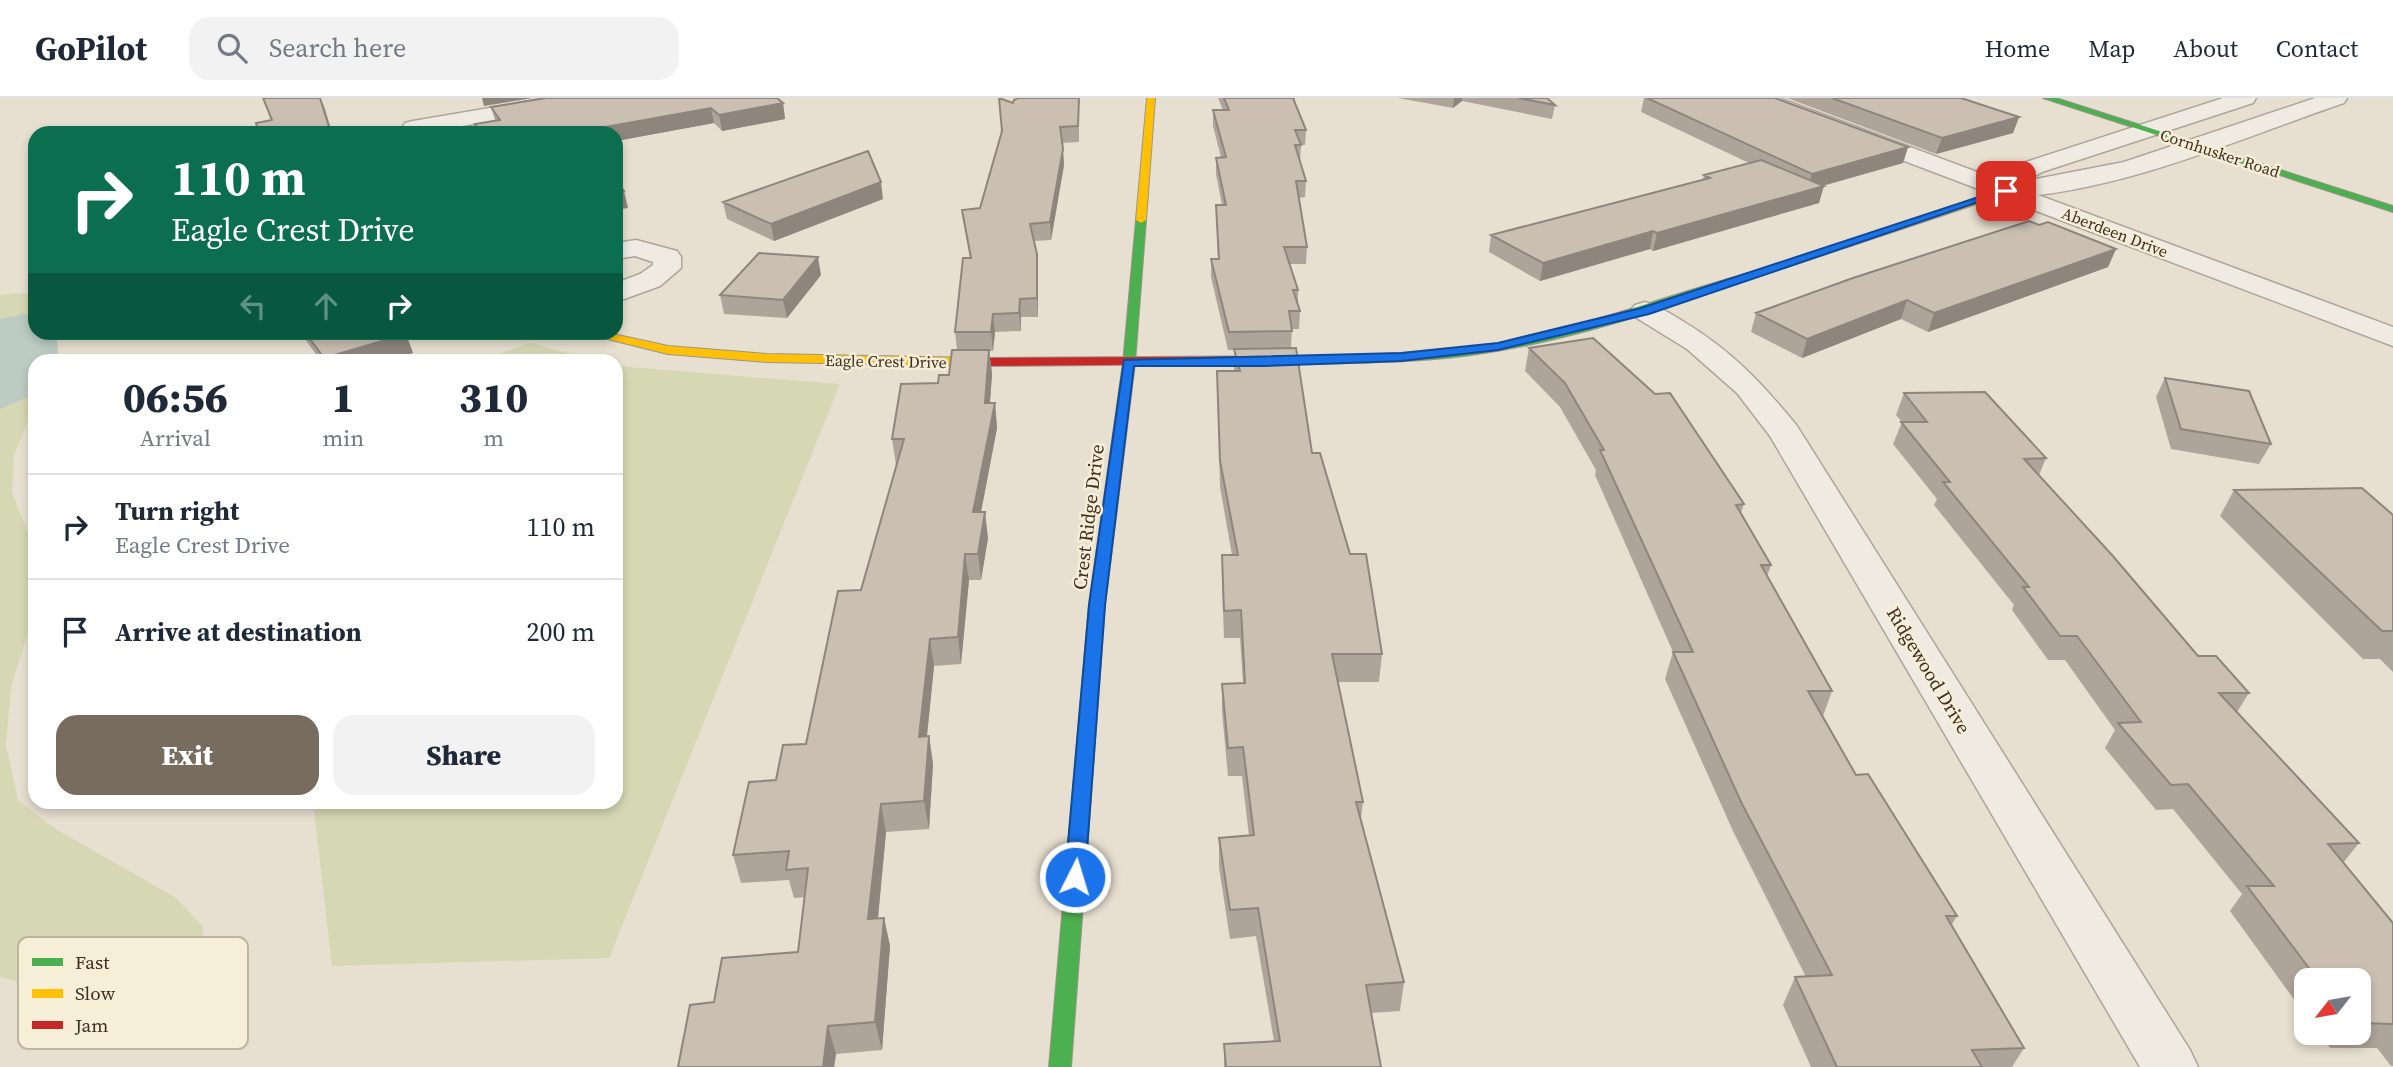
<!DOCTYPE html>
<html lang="en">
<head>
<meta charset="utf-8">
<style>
	:root { --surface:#fff; --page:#f2f2f3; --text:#1f2937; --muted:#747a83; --line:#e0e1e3; --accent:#786c5e }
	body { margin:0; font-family:"Source Serif 4",serif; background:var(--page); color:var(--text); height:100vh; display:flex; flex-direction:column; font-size:26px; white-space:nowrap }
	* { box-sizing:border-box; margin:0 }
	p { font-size:23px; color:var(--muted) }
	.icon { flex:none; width:38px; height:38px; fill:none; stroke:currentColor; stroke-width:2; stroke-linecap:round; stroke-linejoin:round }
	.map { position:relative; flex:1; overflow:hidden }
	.sheet { position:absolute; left:28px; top:256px; width:595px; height:455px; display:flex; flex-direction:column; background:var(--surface); border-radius:21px; box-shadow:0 4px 10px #0003 }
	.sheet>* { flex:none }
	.hud { position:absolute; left:28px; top:28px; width:595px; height:214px; border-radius:21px; box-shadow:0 4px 10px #0003; background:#0b6e4f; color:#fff; overflow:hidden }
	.needle { width:46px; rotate:239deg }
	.fabs { position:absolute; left:2294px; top:870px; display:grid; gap:14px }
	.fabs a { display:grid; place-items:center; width:77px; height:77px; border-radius:14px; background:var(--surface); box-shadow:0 4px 10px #0003; font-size:35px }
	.pin { position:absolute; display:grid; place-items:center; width:60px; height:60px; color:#fff; margin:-30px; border-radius:14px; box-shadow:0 4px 10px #0006 }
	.me { position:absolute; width:77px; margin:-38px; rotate:5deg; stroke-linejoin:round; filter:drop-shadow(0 0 5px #0008) }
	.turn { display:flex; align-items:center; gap:24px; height:147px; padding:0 28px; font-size:32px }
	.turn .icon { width:91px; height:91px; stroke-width:2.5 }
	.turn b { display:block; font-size:49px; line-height:60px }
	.lanes { display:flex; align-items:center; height:66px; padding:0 28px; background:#0003; justify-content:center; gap:35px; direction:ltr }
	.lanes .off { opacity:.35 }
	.eta { display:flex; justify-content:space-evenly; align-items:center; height:119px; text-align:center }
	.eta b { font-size:42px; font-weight:800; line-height:49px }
	.button { display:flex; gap:14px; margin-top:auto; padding:14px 28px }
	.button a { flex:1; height:80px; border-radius:21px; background:var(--accent); color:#fff; font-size:28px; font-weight:800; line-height:80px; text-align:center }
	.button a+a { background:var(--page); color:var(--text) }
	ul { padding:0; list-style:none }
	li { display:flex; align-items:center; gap:21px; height:105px; padding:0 28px; border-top:2px solid var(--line) }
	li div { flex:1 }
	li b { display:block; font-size:26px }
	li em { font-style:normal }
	header { display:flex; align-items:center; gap:42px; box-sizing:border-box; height:98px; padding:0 35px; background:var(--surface); border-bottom:2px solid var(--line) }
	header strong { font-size:33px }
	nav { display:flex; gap:38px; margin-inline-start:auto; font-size:24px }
	.search { width:490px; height:63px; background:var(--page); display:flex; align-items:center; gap:18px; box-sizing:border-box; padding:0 24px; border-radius:21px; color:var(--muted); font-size:26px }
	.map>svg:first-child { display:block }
</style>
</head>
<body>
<header>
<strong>GoPilot</strong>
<div class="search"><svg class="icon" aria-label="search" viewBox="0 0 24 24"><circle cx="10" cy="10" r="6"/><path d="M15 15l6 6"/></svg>Search here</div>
<nav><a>Home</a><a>Map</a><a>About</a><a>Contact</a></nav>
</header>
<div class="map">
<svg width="2393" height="969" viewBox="0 0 2393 969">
	<rect width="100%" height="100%" fill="#e7e0d1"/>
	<path fill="#d6d7b3" d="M16,195l19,2v20l-12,-1 -23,5v-24z
		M530,245l65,17h-113z
		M616,268l224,18 -231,574 -277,8 -19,-164h303z
		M35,296v10l-21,51 -2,38 23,58v47l-7,34 -17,55 -5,58 12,55 39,30 119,68 27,29v43l-30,26 -67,10 -106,-29v-568z"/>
	<path fill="#bcccc2" d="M23,216l12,1v17l22,1 1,27h-23v34l-35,15v-90z"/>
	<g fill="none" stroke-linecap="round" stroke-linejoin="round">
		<g stroke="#ada599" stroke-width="3">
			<path id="street" d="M548,0h49l-3,5 -8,1 -163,29h-17l-4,-5 3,-5 8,-2z
				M1748,0h31l222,83 7,-10 18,-9 197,-64h33l-3,5 -211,69 -16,9 98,-19 191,-64h32l-3,5c-100,34 -200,79 -306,92l355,132v19l-642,-243z
				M636,142l41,11 4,6v11l-21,18 -44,16v-19l24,-9 13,-9v-3l-18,-6 -19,3v-16z
				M1645,204c14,4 26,12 39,20 48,29 78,61 113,104l393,624 8,17h-58l-370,-631 -33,-43 -50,-44 -52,-32 -5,-6 5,-6z"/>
		</g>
		<g stroke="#9c958a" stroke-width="2">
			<path id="fast" d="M2043,0h13l337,108v6z
				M1141,119l5,3 -11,143 -30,242 -34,462h-22l40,-462 34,-242 13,-143z
				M1756,173l6,3 -2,2c-92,31 -186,64 -282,78 -52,8 -106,8 -159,10l-6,-4 6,-4c60,-2 121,-2 181,-13 88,-16 170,-49 256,-72z"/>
		</g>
		<g stroke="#9c958a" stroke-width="2">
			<path id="slow" d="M1147,0h8l-9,122 -5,3 -5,-3z
				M2006,90l5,3 -1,2 -250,83 -10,-2z
				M579,234h25l64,14 99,8 213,4 6,4 -6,4 -213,-4 -99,-8z"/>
		</g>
		<g stroke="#9c958a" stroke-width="2">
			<path id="jam" d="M1319,258l4,1v6l-343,3 -6,-4 6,-4z"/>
		</g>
		<use href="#street" fill="#efebe3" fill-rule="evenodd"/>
		<use href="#fast" fill="#4caf50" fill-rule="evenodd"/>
		<use href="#slow" fill="#ffc107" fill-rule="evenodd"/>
		<use href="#jam" fill="#c62828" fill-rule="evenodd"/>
	</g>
	<path fill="#afa499" d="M1218,0h77v4l11,28 -1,15h-4l-1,15 6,21 -1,16 -6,1 8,49 -1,17h-16l8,26v15l2,6 -1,18h-7l-1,19 21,105 38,101 32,100 -3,28h-41l25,120 -2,17 43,163 -4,29 -29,2 10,54h-157v-23l50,-3 -18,-105 -26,3 -11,-72v-29l30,-2 -7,-60h-14l-6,-64v-28l21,-1 -3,-45h-16l-2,-56v-27h10l-12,-68 -3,-116h17v-21h-6l-17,-73v-18h7l-2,-54h6l-6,-31v-16l5,-1 -8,-31v-16h10z
		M1398,0h149l8,7 -3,14 -90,-18 -9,7z
		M1644,0h131l133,49 -5,16 -80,23 -4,17 -166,48 -3,-2 -110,32 -51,-29 2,-17 212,-56 1,-4 45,-12 -108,-51z
		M1787,0h174l58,19 -6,16 -77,21z
		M783,5l2,16 -63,12 -8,-8 -98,18v-8h-138l-3,-9 20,-4 -4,-13z
		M1013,5h66v39l-17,1 2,22 -13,75 -17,1 3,13 1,17v46h-17v14l-26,1 -2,19h-4l3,23 -2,29h5l2,25 -16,84 7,26 -7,42h-12l-8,84 -27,2 -7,70h2l4,28 -4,65 -43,3 -8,87 6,-1 6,28 -8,104 -46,4 -2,13h-156l36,-65 84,-50 7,-55 -11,1 -5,-18 -48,3 -8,-28 43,-75 30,-36 55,-154 35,-125 -4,-26 46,-56 11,-8 8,-25 -2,-18 15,-74 -8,-48 18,-2z
		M883,101l-109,42 -47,-22 -4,-17z
		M2039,127l77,24 -8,18 -180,65 -27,-13 -99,39 -51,-26 5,-19z
		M821,177l-34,43 -63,-4 -4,-19z
		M300,234h105l8,21 -26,7h-67z
		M1529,250l215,156 -3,9 30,52 -4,11 65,115 -9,25 33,59 101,141 -6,10 73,122 -12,19h-201l-28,-62 12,-28h11l-73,-146 -68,-152 8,-27 -78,-177 1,-5 -36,-63 -35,-36z
		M2165,280l106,66 -12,20 -88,-15 -15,-52z
		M1904,295l142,65 -7,17 159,181 51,37 -12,19 122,131 -16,20 50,60v143h-2l-14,-18h-47l-11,-16h40v-52h-53v36l-76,-105 12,-17 -69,-85 -17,1 -51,-62 10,-18 -50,-70h-17l-36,-50 2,-5 -80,-100 3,-6 -44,-55 9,-22 -6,-7z
		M2234,392l159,25v157l-13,-13h-17l-143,-143z"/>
	<path fill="#8e867d" d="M320,0l4,8 8,27h-1z
		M482,0h51l-49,8z
		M1454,0h8v3l-9,7z
		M783,5l2,16 -63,12 -3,-16z
		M711,10l3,15 -98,18v-8h-38v-1z
		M2019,19l-6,16 -77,21 6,-16z
		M1908,49l-5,16 -96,27 5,-16z
		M1063,51l1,16 -13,75 -1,-18z
		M881,84l2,17 -109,42 -3,-17z
		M1824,88l-5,17 -166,48 4,-18z
		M624,93l4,17 -12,2v-17z
		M1653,133l-3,18 -110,32 3,-18z
		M2116,151l-8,18 -180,65 6,-19z
		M1037,156l1,17v46l-1,-19z
		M818,159l3,18 -34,43 -4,-18z
		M1020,201l1,18v14l-2,-18z
		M1907,202l-6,19 -99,39 5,-19z
		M993,216l2,18 -2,19 -2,-19z
		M406,236l7,19 -26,7h-61l-2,-2z
		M989,252l3,24 -4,54 -3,-25z
		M995,305l2,25 -21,110 -3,-26z
		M985,414l3,26 -7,42 -3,-26z
		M965,456l4,26 -8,84 -3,-27z
		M930,541l4,27 -10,98 -5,-27z
		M929,638l4,28 -4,65 -5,-28z
		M881,706l5,28 -11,116 -7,-29z
		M884,820l6,28 -8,104 -7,-28z
		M828,928l8,28 -2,13h-11z"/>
	<path fill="#cbbfb2" stroke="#8e867d" stroke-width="2" d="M263,0h57l11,35h-72l-3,-10 16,-3z
		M546,0h231l6,5 -64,12 -8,-7 -133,24 1,1h-99l-5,-9 25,-4 -9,-13z
		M999,0l14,5 1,-3 4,-2h61l-1,28 -18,1 3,22 -13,73 -20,2 7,30v44l-17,1 -1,14 -26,1 -2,18h-36l8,-74h8l-9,-48 18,-2 22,-77z
		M1224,0h69l13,32h-11l6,15h-6l11,36h-10l11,66h-23l14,43h-5l7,21h-11l3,20 -63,1 -18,-73h8l-3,-54h10l-10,-47 10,-1 -13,-47h16z
		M1518,0h29l8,7z
		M1647,0h128l133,49 -96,27z
		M1832,0h129l58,19 -77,21z
		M868,53l13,31 -110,42 -48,-22z
		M1761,62l63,26 -167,47 -4,-2 -110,32 -52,-28 219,-57 -6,-3z
		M616,83l8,10 -8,2z
		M2029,123l10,4 9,-3 68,27 -182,64 -27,-13 -100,39 -51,-26 97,-35z
		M759,155l59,4 -35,43 -63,-5z
		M305,234h100l1,2 -82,24z
		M1593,240l62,56 15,-1 74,111 -8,1 35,60h-10l71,126h-24l48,84 12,-1 89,142h-11l78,132 -52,2 10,17h-145l-42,-90 37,-2 -90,-171 -69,-152h20l-93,-202h4l-39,-67 -36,-35z
		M1296,250l16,105h8l30,101h16l16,100h-50l31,148h-7l48,180 -38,3 15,82h-155l-2,-23 56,-3 -22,-133 -28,2 -11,-72 35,-3 -11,-88 -15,1 -6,-64 23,-1 -4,-73 -17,1 -2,-56h16l-18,-94 -3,-90h23l-6,-22z
		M952,252h37l-4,53h10l-22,109h12l-7,42h-13l-7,83 -28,2 -11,98 10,-1 -5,65 -43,3 -13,115 16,-1 -9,104 -47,4 -5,41h-145l12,-62 24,-3 8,-44 76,-6 10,-84 -22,2 3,-19 -56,4 16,-73 27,-2 7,-35 23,-1 32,-153 23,-1 43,-151h-12l9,-55 37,-1 1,-8h10z
		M2165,280l84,13 22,53 -90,-15z
		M1985,294l61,66 -22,1 88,96 86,101h18l33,37h-30l140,150 -31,1 65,79v101l-34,-1v-43h-41l-71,-94h27l-86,-102 -17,1 -53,-62 23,-1 -64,-86h-17l-37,-49h6l-86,-105h7l-49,-60h26l-23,-29z
		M2362,390l31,27v116h-11l-148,-141z"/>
	<path fill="#1a73e8" stroke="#114b97" stroke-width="2" d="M2003,91l8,2 -362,123 -151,36 -97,11 -137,5h-130l-29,239 -20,272 -2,5 -8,3 -7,-3 -3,-5 24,-272 35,-245 277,-7 97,-10 143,-35z"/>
	<g text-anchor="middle" stroke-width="5" stroke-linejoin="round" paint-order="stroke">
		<g font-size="16" fill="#3d2e20" stroke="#f7eed8">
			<text transform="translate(2220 55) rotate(18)" y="6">Cornhusker Road</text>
			<text transform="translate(2115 134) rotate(21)" y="6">Aberdeen Drive</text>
			<text transform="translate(886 263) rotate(1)" y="6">Eagle Crest Drive</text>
		</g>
		<g font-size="19" fill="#3d2e20" stroke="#f7eed8">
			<text transform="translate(1088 419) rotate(-83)" y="7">Crest Ridge Drive</text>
			<text transform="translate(1929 572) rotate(59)" y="7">Ridgewood Drive</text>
		</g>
	</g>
	<rect x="18" y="839" width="230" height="112" rx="10" fill="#f7eed8" stroke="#bfb4a1" stroke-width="2"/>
	<rect x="32" y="860" width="31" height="8" fill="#4caf50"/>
	<rect x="32" y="891" width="31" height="9" fill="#ffc107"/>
	<rect x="32" y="923" width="31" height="8" fill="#c62828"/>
	<g font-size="19" fill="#3d2e20">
		<text x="75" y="871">Fast</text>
		<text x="75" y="902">Slow</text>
		<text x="75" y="934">Jam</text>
	</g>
</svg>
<div class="fabs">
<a><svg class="needle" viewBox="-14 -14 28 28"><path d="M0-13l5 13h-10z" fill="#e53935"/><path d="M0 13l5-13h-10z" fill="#747a83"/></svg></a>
</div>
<div class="pin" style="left:2006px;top:93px;background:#d93025"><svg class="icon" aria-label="arrive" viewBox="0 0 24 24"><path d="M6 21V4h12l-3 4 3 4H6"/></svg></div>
<svg class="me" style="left:1075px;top:779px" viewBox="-20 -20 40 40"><circle r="17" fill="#1a73e8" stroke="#fff" stroke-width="3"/><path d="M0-11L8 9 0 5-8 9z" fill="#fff"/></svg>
<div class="hud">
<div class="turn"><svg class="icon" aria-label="right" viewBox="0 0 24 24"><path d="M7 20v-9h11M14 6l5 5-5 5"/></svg><div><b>110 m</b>Eagle Crest Drive</div></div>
<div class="lanes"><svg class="icon off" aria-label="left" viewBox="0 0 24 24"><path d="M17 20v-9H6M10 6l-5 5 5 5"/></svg><svg class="icon off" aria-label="ahead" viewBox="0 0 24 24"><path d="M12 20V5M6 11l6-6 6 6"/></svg><svg class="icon" aria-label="right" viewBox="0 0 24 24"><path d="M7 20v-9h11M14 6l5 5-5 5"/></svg></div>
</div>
<section class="sheet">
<div class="eta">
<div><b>06:56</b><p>Arrival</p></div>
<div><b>1</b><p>min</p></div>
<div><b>310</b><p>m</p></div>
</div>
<ul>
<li><svg class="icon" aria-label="right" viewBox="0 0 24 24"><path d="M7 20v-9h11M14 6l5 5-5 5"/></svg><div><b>Turn right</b><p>Eagle Crest Drive</p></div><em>110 m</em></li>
<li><svg class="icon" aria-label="arrive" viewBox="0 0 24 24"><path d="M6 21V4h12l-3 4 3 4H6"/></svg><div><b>Arrive at destination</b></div><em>200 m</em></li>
</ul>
<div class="button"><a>Exit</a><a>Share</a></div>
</section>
</div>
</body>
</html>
